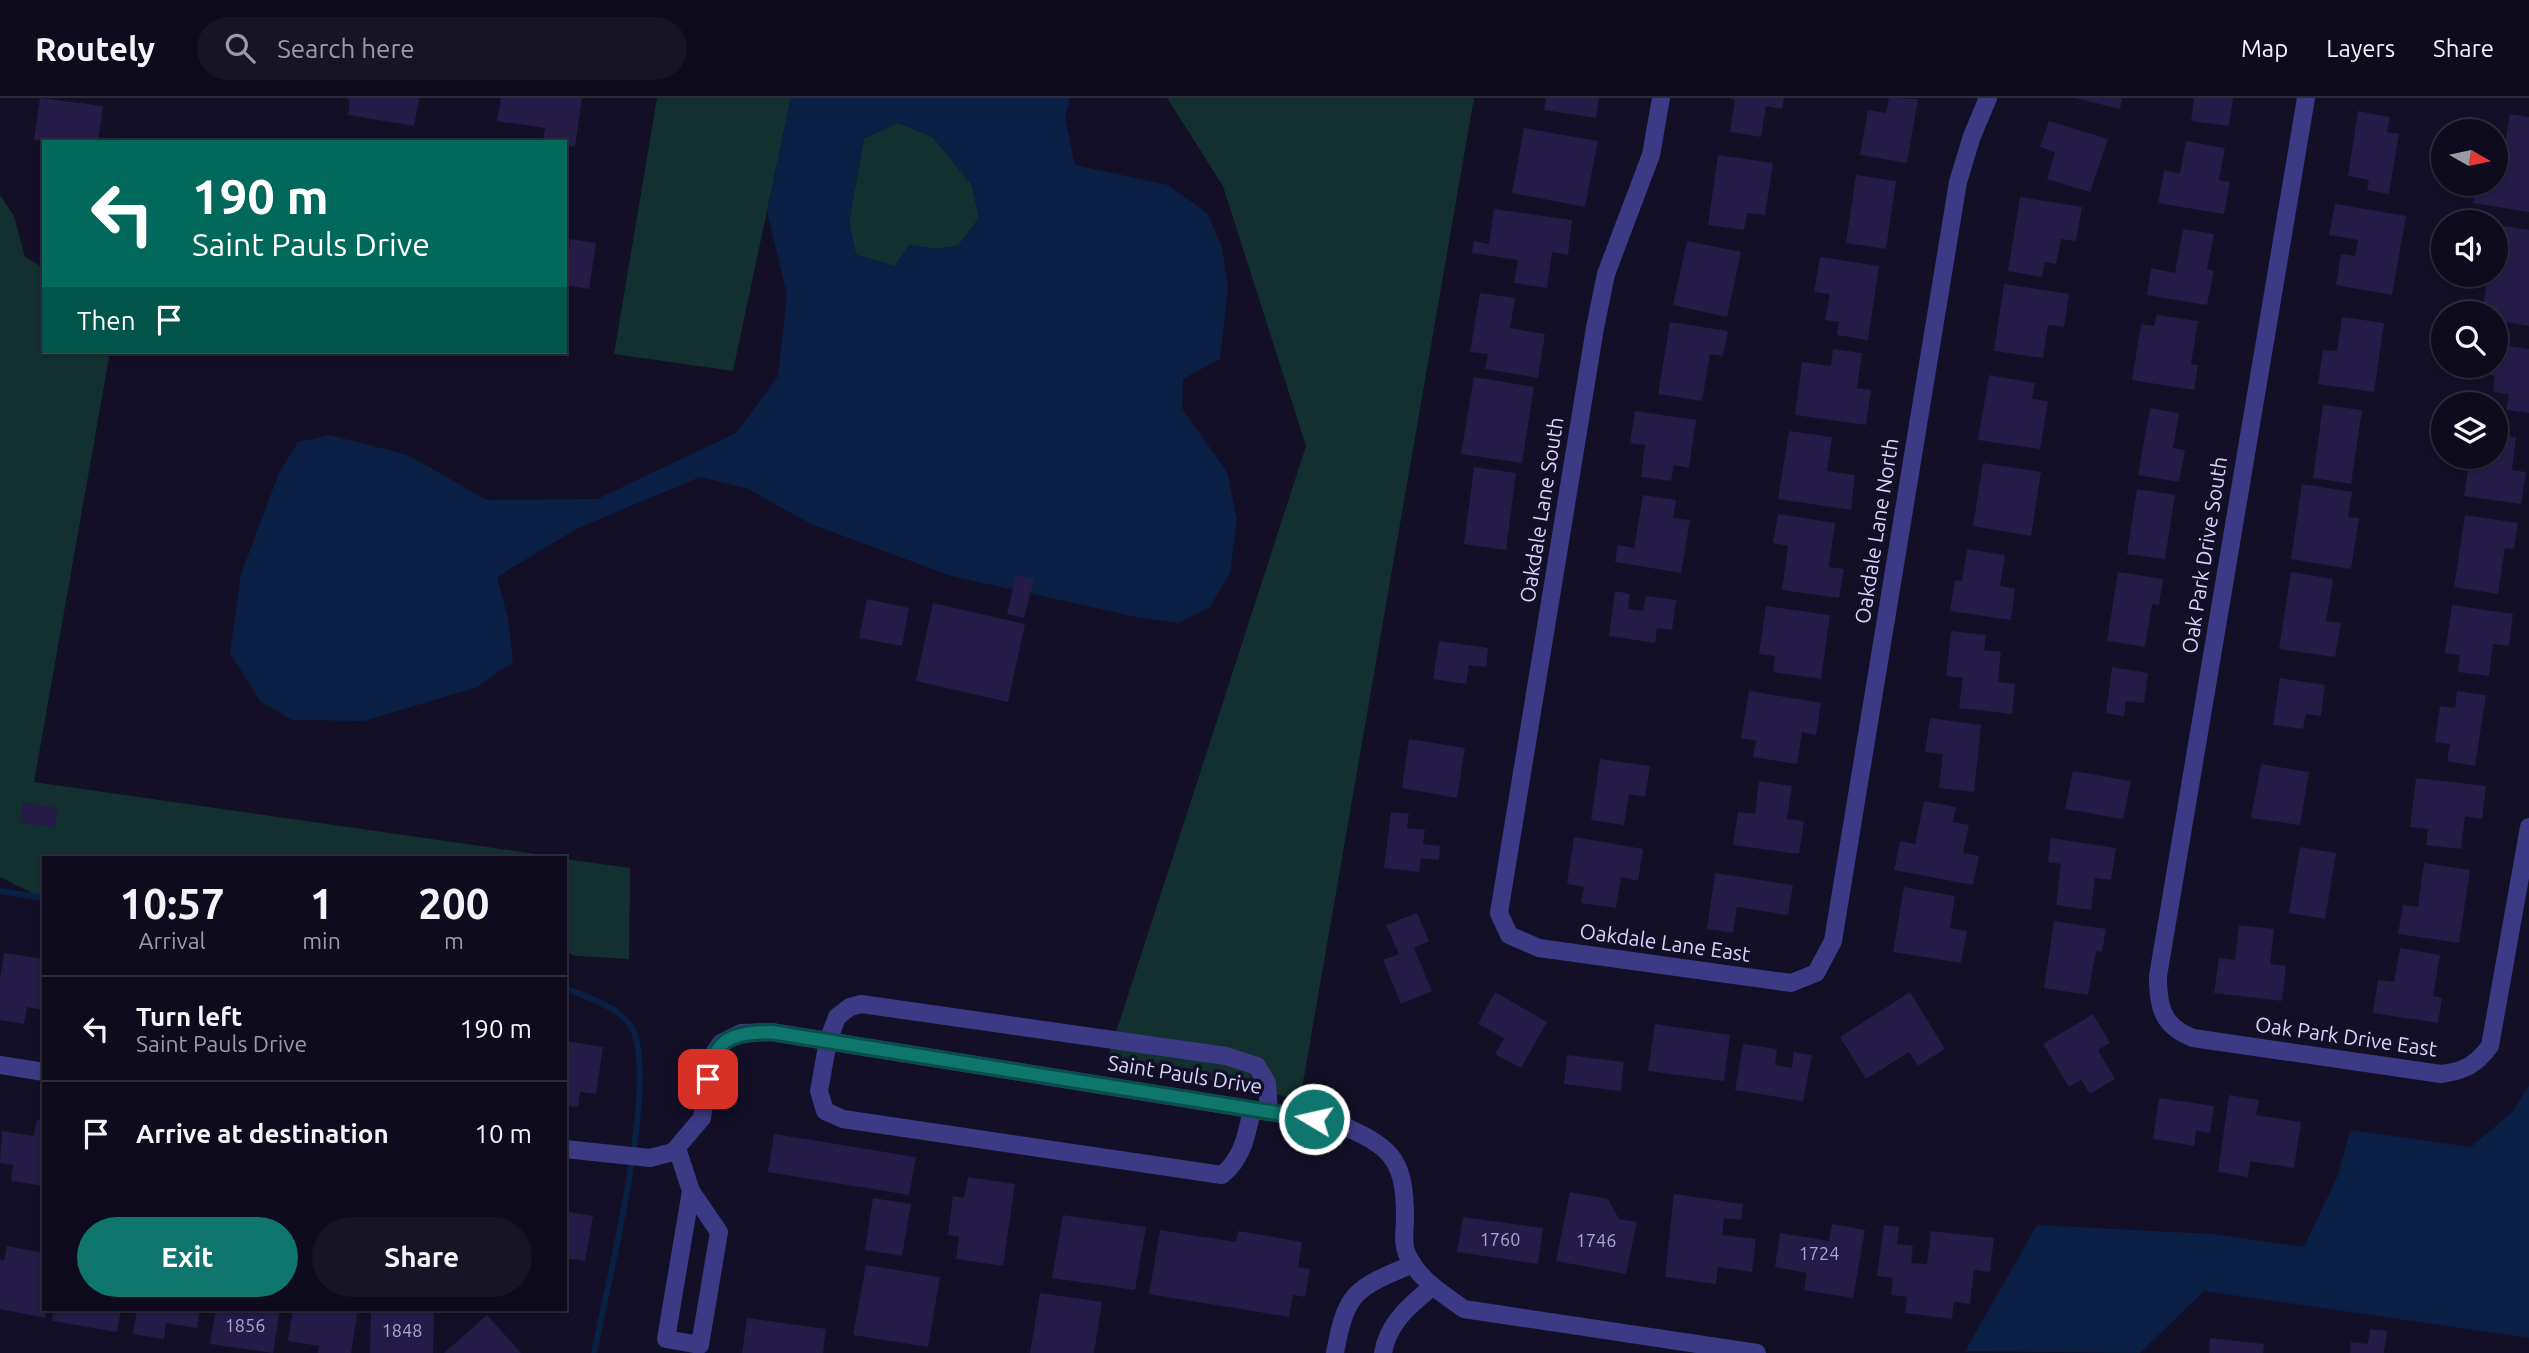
<!DOCTYPE html>
<html lang="en">
<head>
<meta charset="utf-8">
<style>
	:root { --surface:#0e0b1c; --page:#171425; --text:#f1f3f6; --muted:#9b9ba3; --line:#2e2b3b; --accent:#0f766e }
	body { margin:0; font-family:Ubuntu,sans-serif; background:var(--page); color:var(--text); height:100vh; display:flex; flex-direction:column; font-size:26px; white-space:nowrap }
	* { box-sizing:border-box; margin:0 }
	p { font-size:23px; color:var(--muted) }
	.icon { flex:none; width:38px; height:38px; fill:none; stroke:currentColor; stroke-width:2; stroke-linecap:round; stroke-linejoin:round }
	.map { position:relative; flex:1; overflow:hidden }
	.sheet { position:absolute; left:42px; top:758px; width:525px; height:455px; display:flex; flex-direction:column; background:var(--surface); border-radius:0px; box-shadow:0 2px 5px #0004,0 0 0 2px var(--line) }
	.sheet>* { flex:none }
	.top-card { position:absolute; left:42px; top:42px; width:525px; height:214px; border-radius:0px; box-shadow:0 2px 5px #0004,0 0 0 2px var(--line); background:#00695c; color:#fff; overflow:hidden }
	.needle { width:46px; rotate:99deg }
	.fabs { position:absolute; left:2431px; top:21px; display:grid; gap:14px }
	.fabs a { display:grid; place-items:center; width:77px; height:77px; border-radius:50%; background:var(--surface); box-shadow:0 2px 5px #0004,0 0 0 2px var(--line); font-size:35px }
	.pin { position:absolute; display:grid; place-items:center; width:60px; height:60px; color:#fff; margin:-30px; border-radius:14px; box-shadow:0 4px 10px #0006 }
	.me { position:absolute; width:77px; margin:-38px; rotate:279deg; stroke-linejoin:round; filter:drop-shadow(0 0 5px #0008) }
	.turn { display:flex; align-items:center; gap:24px; height:147px; padding:0 35px; font-size:32px }
	.turn .icon { width:91px; height:91px; stroke-width:2.5 }
	.turn b { display:block; font-size:49px; line-height:60px }
	.then { display:flex; align-items:center; height:66px; padding:0 35px; background:#0003; gap:14px; font-size:26px }
	.eta { display:flex; justify-content:space-evenly; align-items:center; height:119px; text-align:center }
	.eta b { font-size:42px; font-weight:600; line-height:49px }
	.action { display:flex; gap:14px; margin-top:auto; padding:14px 35px }
	.action a { flex:1; height:80px; border-radius:42px; background:var(--accent); color:#fff; font-size:28px; font-weight:600; line-height:80px; text-align:center }
	.action a+a { background:var(--page); color:var(--text) }
	ul { padding:0; list-style:none }
	li { display:flex; align-items:center; gap:21px; height:105px; padding:0 35px; border-top:2px solid var(--line) }
	li div { flex:1 }
	li b { display:block; font-size:26px }
	li em { font-style:normal }
	header { display:flex; align-items:center; gap:42px; box-sizing:border-box; height:98px; padding:0 35px; background:var(--surface); border-bottom:2px solid var(--line) }
	header strong { font-size:33px }
	nav { display:flex; gap:38px; margin-inline-start:auto; font-size:24px }
	.search { width:490px; height:63px; background:var(--page); display:flex; align-items:center; gap:18px; box-sizing:border-box; padding:0 24px; border-radius:38px; color:var(--muted); font-size:26px }
	.map>svg:first-child { display:block }
</style>
</head>
<body>
<header>
<strong>Routely</strong>
<div class="search"><svg class="icon" aria-label="search" viewBox="0 0 24 24"><circle cx="10" cy="10" r="6"/><path d="M15 15l6 6"/></svg>Search here</div>
<nav><a>Map</a><a>Layers</a><a>Share</a></nav>
</header>
<div class="map">
<svg width="2529" height="1255" viewBox="0 0 2529 1255">
	<rect width="100%" height="100%" fill="#130f26"/>
	<path fill="#12302f" d="M657,0h134l-58,273 -119,-17z
		M1167,0h307l-174,1002 -192,-43 198,-611 -83,-260z
		M898,25l35,14 39,48 7,33 -21,28 -23,3 -26,-4 -14,21 -39,-11 -7,-33 15,-84z
		M0,97l14,21 11,41 19,11v84h66l-76,430 523,75 -513,1v37l-10,-1 -34,-17z
		M565,761l65,9 -1,91 -52,-3 -12,-4z"/>
	<path fill="#0a1f44" fill-rule="evenodd" d="M791,0h279l-5,20 10,47 93,20 39,28 15,34 6,41 -8,71 -37,20 -1,29 45,64 10,47 -7,54 -20,34 -31,16 -42,-6 -186,-41 -140,-52 -63,-35 -48,-12 -122,51 -81,49 11,41 5,44 -38,26 -111,33 -72,-1 -32,-19 -30,-48 11,-79 38,-101 19,-31 32,-7 78,20 79,45 110,-1 139,-66 42,-57 9,-82 -20,-82zM898,25l35,14 39,48 7,33 -21,28 -23,3 -26,-4 -14,21 -39,-11 -7,-33 15,-84z
		M2529,987v253l-325,-47 -64,62 -175,-2 72,-126 175,9 92,13 34,-72 12,-45 121,17 41,-35z"/>
	<g fill="none" stroke-linecap="round" stroke-linejoin="round">
		<path stroke="#0a1f44" stroke-width="6" d="M0,793l44,7
			M565,890c21,9 57,19 68,42 25,56 -26,256 -39,323"/>
	</g>
	<path fill="#241b47" d="M40,0l63,8 -5,36 -64,-2z
		M345,0h74l-5,28 -66,-11 2,-15z
		M501,0h81l-7,49 -10,-2v-3h-22l2,-14 -48,-7z
		M1546,0h53l-3,20 -52,-8z
		M1729,0h55l-2,11 -16,-3 -5,31 -31,-5 5,-32z
		M1889,0l29,1 -11,64 -47,-8 8,-45 18,3z
		M2075,0h47l-2,11z
		M2194,0h39l-4,28 -38,-5z
		M2358,13l32,6 -3,15 12,2 -10,60 -22,-4 2,-10 -21,-4z
		M2510,16l19,3v95l-56,-9 4,-19h21z
		M2049,23l59,18 -18,53 -43,-13 8,-27 -15,-5z
		M1524,30l74,13 -13,66 -73,-14z
		M2186,43l39,7 -6,32 11,2 -6,32 -66,-11 6,-32 16,2z
		M1718,57l55,8 -8,52 -18,-2 -3,17 -36,-5z
		M1856,77l40,6 -10,68 -40,-6z
		M2020,99l62,10 -6,34 -15,-2 -5,25 -11,-2 -3,15 -34,-6z
		M2335,106l71,12 -14,79 -56,-10 5,-31 14,2 3,-16 -29,-5z
		M1494,111l78,11 -4,35 -16,-3 -5,36 -33,-5 4,-23 -46,-7 2,-12 15,3z
		M2497,127l32,5v96l-33,-6v-7h-14l6,-38h8z
		M2183,131l31,5 -7,35 7,2 -7,34 -60,-10 4,-27 24,5z
		M570,141l26,4 -7,46 -24,-4z
		M1687,143l54,11 -14,65 -54,-12z
		M1820,159l59,9 -11,74 -31,-5 2,-13 -14,-2 5,-26 -16,-2z
		M2004,186l65,10 -5,33 -16,-2 -5,33 -49,-7z
		M1480,195l35,5 -5,30 35,6 -7,44 -53,-9 3,-15 -18,-2z
		M2157,217l41,6 -7,43 7,1 -4,25 -62,-10 9,-56 13,2z
		M2342,219l42,6 -10,69 -56,-8 5,-34 14,1z
		M1670,224l58,9 -5,25 -13,-2 -8,47 -44,-7z
		M2496,246l33,5v64l-23,-3 3,-16 -16,-2 2,-16 -16,-2 2,-8h15z
		M1833,251l29,4 -5,35 14,2 -5,35 -71,-10 7,-53 29,4z
		M1989,277l46,8 -3,16 16,2 -8,48 -62,-9z
		M1474,279l60,10 -12,76 -61,-9z
		M2323,307l39,5 -11,74 -38,-6z
		M2150,310l29,5 -6,35 12,2 -6,32 -41,-7z
		M1635,313l61,9 -7,48 -15,-3 -3,16 -30,-4 4,-32 -15,-2z
		M1789,333l43,6 -5,34 28,4 -4,35 -73,-11z
		M2496,336l20,3 -4,33 14,2 -5,32 -57,-8 5,-32 14,1 2,-8h11z
		M1983,365l58,9 -10,64 -58,-10z
		M1474,369l42,6 -10,77 -42,-6z
		M2302,386l50,8 -4,25 11,1 -8,51 -60,-10z
		M2137,391l38,6 -10,64 -38,-5z
		M1643,397l33,5 -3,18 17,2 -9,53 -66,-11 3,-17 16,3z
		M1778,416l57,9 -6,44 15,2 -5,29 -57,-8 6,-44 -15,-3z
		M2465,417l53,8 -4,26 -9,-1 -7,46 -44,-7z
		M1967,451l38,6 -5,31 15,3 -4,31 -61,-9 5,-31 7,1z
		M2118,474l45,7 -4,26 -7,-1 -7,43 -38,-6z
		M2291,474l42,7 -7,42 15,2 -6,34 -56,-8z
		M1016,477l18,4 -10,39 -17,-4z
		M1615,493l15,3 -2,15 15,2 3,-15 30,4 -4,30 -15,-2 -2,15 -46,-7z
		M867,501l42,9 -7,38 -43,-8z
		M933,505l92,21 -17,78 -92,-21z
		M2452,507l61,9 -4,32 -16,-2 -4,32 -31,-4 2,-17 -15,-2z
		M1766,508l64,9 -9,64 -48,-7 2,-16 -16,-2z
		M1951,533l35,4 -2,15 17,2 -3,30 17,2 -3,30 -53,-6 4,-30 -17,-2z
		M1439,543l49,7 -2,19 -17,-2 -3,19 -33,-5z
		M2112,569l36,6 -4,30 -18,-2 -2,15 -18,-3z
		M2280,580l45,7 -4,31 -15,-2 -3,15 -30,-4z
		M1749,593l72,12 -5,32 -14,-3 -5,32 -44,-7 3,-16 -15,-3z
		M2457,593l29,4 -11,71 -28,-5 3,-17 -15,-2 5,-36 15,2z
		M1930,620l51,7 -7,67 -35,-4 4,-34 -18,-2z
		M1409,641l56,9 -8,50 -55,-10z
		M1600,661l50,7 -5,31 -16,-3 -5,31 -33,-5z
		M2261,666l48,8 -9,53 -49,-7z
		M2073,673l58,10 -8,38 -58,-10z
		M2416,680l70,8 -4,33 -17,-3 -4,33 -35,-4 2,-16 -18,-2z
		M1759,683l33,5 -5,33 17,2 -5,33 -66,-9 5,-33 17,2z
		M1924,703l32,6 -3,15 16,3 -6,28 16,3 -6,29 -79,-15 6,-29 15,3z
		M23,704l35,6 -3,20 -35,-6z
		M1391,714l18,2 -2,14 18,2 -2,14 17,2 -1,14 -18,-2 -2,14 -35,-4z
		M1574,739l69,12 -5,32 -17,-4 -5,31 -35,-5 3,-16 -17,-3z
		M2051,740l65,10 -5,32 -16,-2 -4,32 -35,-5 5,-41 -13,-2z
		M2300,749l36,6 -11,66 -36,-6z
		M2424,765l46,7 -11,73 -61,-9 5,-29 15,2z
		M1715,775l78,12 -5,30 -51,-8 -4,26 -26,-4z
		M1904,789l51,9 -5,32 17,3 -6,32 -68,-11z
		M1417,815l12,28 -15,7 18,43 -31,13 -18,-44 16,-6 -13,-29z
		M2054,823l52,8 -4,23 -6,-1 -8,44 -44,-7z
		M2239,827l35,4 -4,35 16,2 -4,35 -68,-8 5,-35 16,2z
		M2400,850l40,7 -7,41 9,2 -4,25 -65,-10 5,-33 16,2z
		M4,855l40,6v51l-17,-3 -3,17 -24,-4v-41z
		M1495,894l52,30 -26,46 -26,-14 9,-16 -26,-14z
		M1910,894l35,57 -27,17 -9,-14 -43,27 -26,-42z
		M2093,916l17,29 -12,7 17,29 -25,15 -9,-14 -12,7 -26,-43z
		M1655,926l75,11 -6,46 -76,-10z
		M565,943l38,6 -7,47 -16,-2 -2,15 -13,-1z
		M1743,946l34,5 -2,16 17,3 2,-16 18,3 -9,46 -68,-11z
		M1567,957l57,7 -3,29 -57,-7z
		M2229,997l30,5 -3,15 45,7 -7,46 -44,-7 -2,16 -30,-5z
		M2159,1000l55,8 -4,27 -14,-2 -2,15 -41,-7z
		M37,1022l7,1v65l-33,-5 2,-16 -13,-2 2,-32 32,5z
		M774,1036l142,23 -7,38 -141,-23z
		M968,1079l47,7 -12,82 -47,-7 3,-22 -11,-2 5,-39 11,2z
		M1570,1094l38,7 11,20 18,3 -11,52 -70,-13z
		M1674,1096l69,10 -2,16 -17,-2 -2,17 34,4 -4,33 -34,-5 -2,17 -51,-7z
		M873,1100l38,6 -9,52 -37,-6z
		M565,1113l28,5 -8,45 -20,-3z
		M1063,1117l83,12 -11,63 -83,-12z
		M1463,1119l80,11 -5,36 -81,-12z
		M1832,1126l33,6 -12,68 -49,-8 3,-17 -32,-6 5,-34 49,8z
		M1884,1127l15,2 -2,17 16,2 -2,17 16,1 4,-33 63,7 -4,34 -16,-2 -4,34 -16,-2 -2,17 -47,-6 2,-16 -16,-2 2,-17 -16,-2z
		M1160,1132l76,12 2,-11 64,11 -4,25 12,2 -5,28 -12,-2 -4,22 -140,-23z
		M7,1148l37,7 2,65 -46,-9v-49l4,1z
		M866,1167l74,12 -12,70 -75,-12z
		M1040,1195l62,9 -8,51h-64z
		M54,1211h67l-4,23 -65,-11z
		M137,1211h63l-3,19 -31,-5 -2,16 -31,-5z
		M216,1211h64l-7,44 -63,-9z
		M293,1211h65l-7,44h-33l1,-7 -31,-5z
		M371,1211h63l-1,44h-63z
		M487,1217l34,38h-77z
		M747,1220l79,11 -3,24h-81z
		M2370,1231l17,2 -3,22h-34l1,-11 17,2z
		M2210,1240l54,6 -1,9h-54z"/>
	<g fill="none" stroke-linecap="round" stroke-linejoin="round">
		<path stroke="#3d3a85" stroke-width="18" d="M1661,0l-10,57 -45,119 -11,54 -96,585 10,22 30,13 252,35 25,-10 17,-32 125,-759 14,-46 16,-38
			M2306,0l-148,878c0,31 4,50 35,62l248,36c23,-3 35,-9 49,-28l39,-219
			M0,967l44,7
			M1252,1011c-5,25 -9,49 -30,66l-379,-56 -18,-8 -6,-20 9,-50 9,-24 13,-10 11,-3 365,52 31,10 10,17 2,29
			M677,1050l14,43 28,41 -19,113 -34,-6 25,-148
			M565,1051l85,9 23,-6 29,-34 8,-59 11,-16 20,-10 30,-1 566,91c52,23 68,33 68,94 0,13 -3,25 2,37 11,25 36,40 57,55l293,44
			M1335,1255c11,-62 21,-65 78,-89
			M1383,1255c5,-30 27,-48 49,-66"/>
	</g>
	<g fill="none" stroke-linecap="round" stroke-linejoin="round">
		<g stroke="#0a4d48" stroke-width="18">
			<path id="route" d="M708,981c6,-42 25,-46 63,-47l543,87"/>
		</g>
		<use href="#route" stroke="#0f766e" stroke-width="12"/>
	</g>
	<g text-anchor="middle" stroke-width="7" stroke-linejoin="round" paint-order="stroke">
		<g font-size="18" fill="#aca6d1">
			<text x="1500" y="1148">1760</text>
			<text x="1596" y="1149">1746</text>
			<text x="1819" y="1162">1724</text>
			<text x="245" y="1234">1856</text>
			<text x="402" y="1239">1848</text>
		</g>
		<g font-size="21" fill="#d9d4ff" stroke="#130f26">
			<text transform="translate(1542 412) rotate(-81)" y="7">Oakdale Lane South</text>
			<text transform="translate(1877 433) rotate(-81)" y="7">Oakdale Lane North</text>
			<text transform="translate(2205 457) rotate(-81)" y="7">Oak Park Drive South</text>
			<text transform="translate(1665 845) rotate(8)" y="7">Oakdale Lane East</text>
			<text transform="translate(2346 939) rotate(8)" y="7">Oak Park Drive East</text>
			<text transform="translate(1185 977) rotate(9)" y="7">Saint Pauls Drive</text>
		</g>
	</g>
</svg>
<div class="fabs">
<a><svg class="needle" viewBox="-14 -14 28 28"><path d="M0-13l5 13h-10z" fill="#e53935"/><path d="M0 13l5-13h-10z" fill="#9b9ba3"/></svg></a>
<a><svg class="icon" aria-label="sound" viewBox="0 0 24 24"><path d="M4 9h4l5-4v14l-5-4H4zM17 9q2 3 0 6"/></svg></a>
<a><svg class="icon" aria-label="search" viewBox="0 0 24 24"><circle cx="10" cy="10" r="6"/><path d="M15 15l6 6"/></svg></a>
<a><svg class="icon" aria-label="layers" viewBox="0 0 24 24"><path d="M12 4l9 5-9 5-9-5zM3 14l9 5 9-5"/></svg></a>
</div>
<div class="pin" style="left:708px;top:981px;background:#d93025"><svg class="icon" aria-label="arrive" viewBox="0 0 24 24"><path d="M6 21V4h12l-3 4 3 4H6"/></svg></div>
<svg class="me" style="left:1314px;top:1021px" viewBox="-20 -20 40 40"><circle r="17" fill="#0f766e" stroke="#fff" stroke-width="3"/><path d="M0-11L8 9 0 5-8 9z" fill="#fff"/></svg>
<div class="top-card">
<div class="turn"><svg class="icon" aria-label="left" viewBox="0 0 24 24"><path d="M17 20v-9H6M10 6l-5 5 5 5"/></svg><div><b>190 m</b>Saint Pauls Drive</div></div>
<div class="then">Then<svg class="icon" aria-label="arrive" viewBox="0 0 24 24"><path d="M6 21V4h12l-3 4 3 4H6"/></svg></div>
</div>
<section class="sheet">
<div class="eta">
<div><b>10:57</b><p>Arrival</p></div>
<div><b>1</b><p>min</p></div>
<div><b>200</b><p>m</p></div>
</div>
<ul>
<li><svg class="icon" aria-label="left" viewBox="0 0 24 24"><path d="M17 20v-9H6M10 6l-5 5 5 5"/></svg><div><b>Turn left</b><p>Saint Pauls Drive</p></div><em>190 m</em></li>
<li><svg class="icon" aria-label="arrive" viewBox="0 0 24 24"><path d="M6 21V4h12l-3 4 3 4H6"/></svg><div><b>Arrive at destination</b></div><em>10 m</em></li>
</ul>
<div class="action"><a>Exit</a><a>Share</a></div>
</section>
</div>
</body>
</html>
